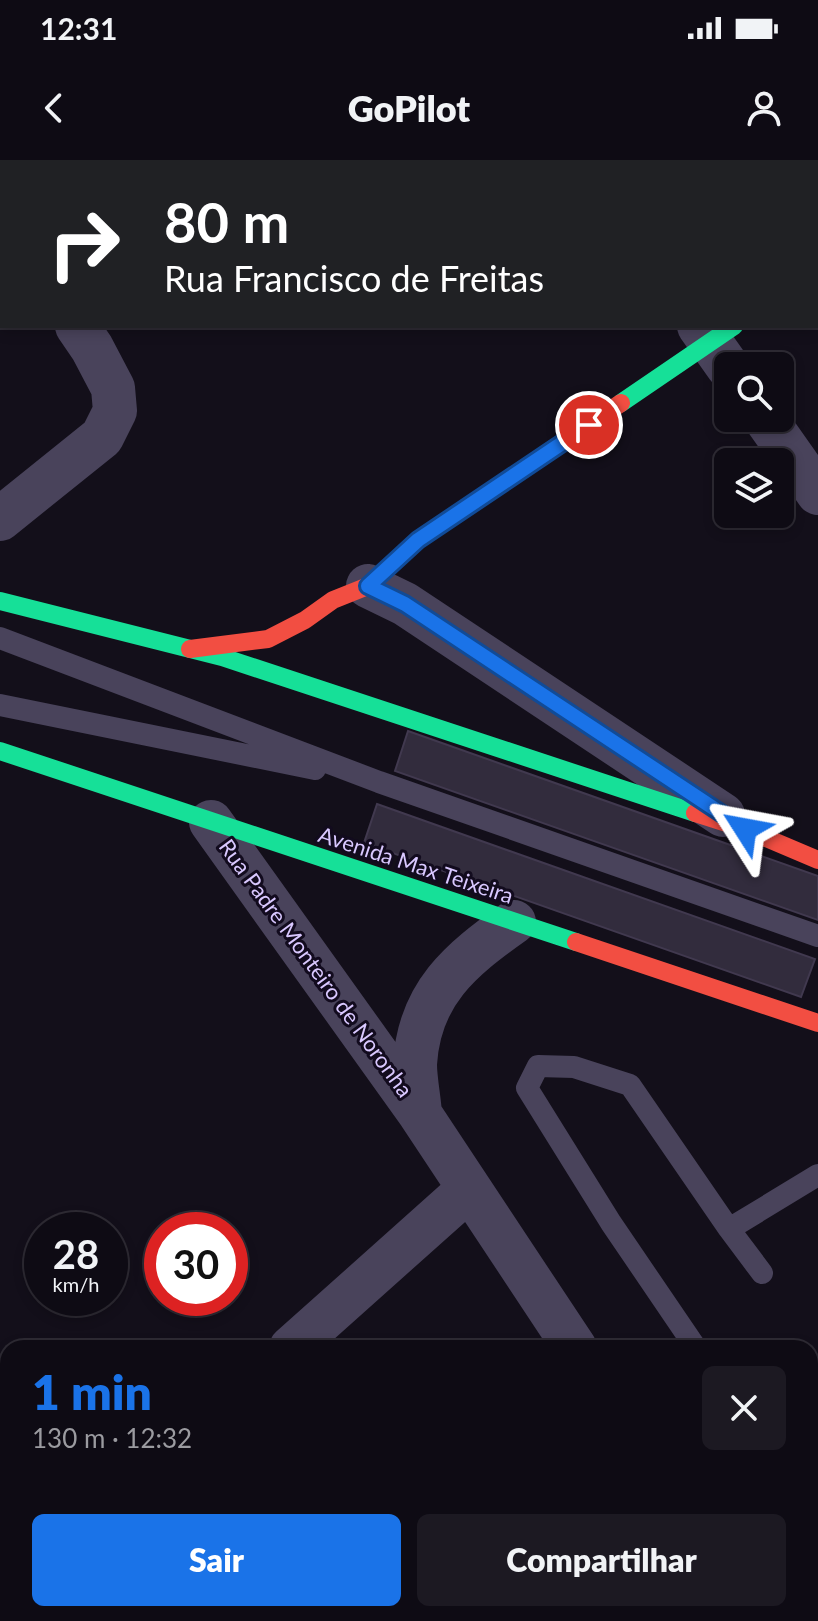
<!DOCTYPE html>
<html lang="pt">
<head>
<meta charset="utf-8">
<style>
	:root { --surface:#0e0b14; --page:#1c1922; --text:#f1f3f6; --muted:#9b9ba0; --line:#2e2b34; --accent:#1a73e8 }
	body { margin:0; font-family:Lato,sans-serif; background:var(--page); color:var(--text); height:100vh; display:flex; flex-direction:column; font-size:30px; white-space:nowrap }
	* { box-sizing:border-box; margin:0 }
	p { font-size:26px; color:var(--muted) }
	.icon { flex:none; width:44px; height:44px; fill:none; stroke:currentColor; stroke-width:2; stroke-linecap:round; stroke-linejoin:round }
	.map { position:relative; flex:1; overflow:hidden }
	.sheet { position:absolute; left:0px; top:1180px; width:818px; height:282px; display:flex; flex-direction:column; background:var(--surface); border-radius:24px 24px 0 0; box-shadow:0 4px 12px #0003,0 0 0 2px var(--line) }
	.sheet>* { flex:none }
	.banner { position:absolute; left:0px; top:0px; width:818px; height:168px; box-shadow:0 4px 12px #0003,0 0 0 2px var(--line); background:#202124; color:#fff; overflow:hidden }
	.fabs { position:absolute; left:714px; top:192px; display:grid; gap:16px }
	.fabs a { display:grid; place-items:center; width:80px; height:80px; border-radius:12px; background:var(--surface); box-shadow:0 4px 12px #0003,0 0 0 2px var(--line); font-size:40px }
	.speed { position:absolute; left:24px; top:1052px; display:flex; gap:16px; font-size:40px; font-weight:700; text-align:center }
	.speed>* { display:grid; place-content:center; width:104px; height:104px; border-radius:50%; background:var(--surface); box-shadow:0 4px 12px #0003,0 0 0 2px var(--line); line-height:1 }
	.speed small { font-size:20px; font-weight:400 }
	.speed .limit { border:12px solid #d22; background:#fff; color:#111 }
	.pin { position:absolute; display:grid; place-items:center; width:68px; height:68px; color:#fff; margin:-34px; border:4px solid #fff; border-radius:50%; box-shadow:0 2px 8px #0007 }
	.me { position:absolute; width:88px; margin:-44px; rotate:304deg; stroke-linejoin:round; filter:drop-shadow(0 0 6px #0008) }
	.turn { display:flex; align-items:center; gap:28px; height:168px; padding:0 32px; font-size:36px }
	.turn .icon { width:104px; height:104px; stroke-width:2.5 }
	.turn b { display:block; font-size:56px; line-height:68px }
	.round { display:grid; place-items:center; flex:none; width:84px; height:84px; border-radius:12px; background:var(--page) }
	.overview { display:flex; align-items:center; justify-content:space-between; height:136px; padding:0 32px }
	h1 { font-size:48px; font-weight:800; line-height:60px; color:var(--accent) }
	.primary-button { display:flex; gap:16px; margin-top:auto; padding:16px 32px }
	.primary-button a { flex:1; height:92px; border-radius:12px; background:var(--accent); color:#fff; font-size:32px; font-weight:800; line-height:92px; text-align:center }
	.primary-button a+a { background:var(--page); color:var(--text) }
	.status { display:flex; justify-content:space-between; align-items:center; height:56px; padding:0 40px; background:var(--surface); direction:ltr }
	.status svg { height:22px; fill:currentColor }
	header { display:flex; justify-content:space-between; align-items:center; height:104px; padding:0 32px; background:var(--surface); font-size:36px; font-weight:800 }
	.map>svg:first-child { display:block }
</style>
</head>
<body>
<div class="status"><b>12:31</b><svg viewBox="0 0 49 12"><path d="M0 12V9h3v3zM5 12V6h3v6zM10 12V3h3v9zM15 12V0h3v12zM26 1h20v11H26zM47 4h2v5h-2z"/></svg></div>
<header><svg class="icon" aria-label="back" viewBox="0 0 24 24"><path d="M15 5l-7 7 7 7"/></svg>GoPilot<svg class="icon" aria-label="person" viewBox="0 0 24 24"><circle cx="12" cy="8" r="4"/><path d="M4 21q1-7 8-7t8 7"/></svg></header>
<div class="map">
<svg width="818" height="1461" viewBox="0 0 818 1461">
	<rect width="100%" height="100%" fill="#130f1a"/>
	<path fill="#322c3d" stroke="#41394f" stroke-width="2" d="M408,571l410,145v44l-423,-149z
		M377,644l438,155 -14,38 -437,-154z"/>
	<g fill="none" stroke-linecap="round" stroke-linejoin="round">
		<path stroke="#454d5d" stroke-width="5" stroke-dasharray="4 6" stroke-linecap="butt" d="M185,1454l6,7"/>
		<path stroke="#49435b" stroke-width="22" d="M0,478l379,144 439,154
			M0,545l315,64
			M729,1069l33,44
			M696,1188l-85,-125 -84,-135 11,-22 36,1 56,18 99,144 89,-54
			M810,1366l8,-5"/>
		<path stroke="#49435b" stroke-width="44" d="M587,0l1,2
			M0,53l2,3
			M816,111l2,-1
			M699,166l29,41
			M765,258l53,75
			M0,359l102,-82 13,-26 -2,-23 -21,-40 -15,-22
			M368,426l37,18 318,211
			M211,662l209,292 155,234
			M420,954c-1,-16 -5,-34 -5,-50 4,-70 45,-104 99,-142
			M291,1188l178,-159
			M0,1433l8,-6
			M751,1454l5,7"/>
		<path stroke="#16e098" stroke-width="18" d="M621,243l113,-77
			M0,441l222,56 473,156
			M0,591l576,191"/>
		<path stroke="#f24e42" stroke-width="18" d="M190,489l78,-10 37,-19 28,-20 35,-14 50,-46 203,-137
			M695,653l50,16 73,31
			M576,782l242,81"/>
	</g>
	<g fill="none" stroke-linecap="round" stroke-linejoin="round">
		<g stroke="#114b97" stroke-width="20">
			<path id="route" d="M589,265l-171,115 -50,46 37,18 340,225"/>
		</g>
		<use href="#route" stroke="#1a73e8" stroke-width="14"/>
	</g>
	<g text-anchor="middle" stroke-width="6" stroke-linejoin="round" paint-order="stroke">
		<g font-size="22" fill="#d9c8ff" stroke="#120b1e">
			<text transform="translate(416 705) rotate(18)" y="8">Avenida Max Teixeira</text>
			<text transform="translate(316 808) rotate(54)" y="8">Rua Padre Monteiro de Noronha</text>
		</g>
	</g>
</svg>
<div class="fabs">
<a><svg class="icon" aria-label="search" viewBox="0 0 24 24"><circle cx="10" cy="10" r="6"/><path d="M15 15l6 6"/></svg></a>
<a><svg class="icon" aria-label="layers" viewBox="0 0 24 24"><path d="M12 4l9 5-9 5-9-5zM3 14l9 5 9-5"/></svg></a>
</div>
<div class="speed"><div>28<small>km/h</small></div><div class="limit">30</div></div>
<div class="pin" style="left:589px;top:265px;background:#d93025"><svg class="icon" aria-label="arrive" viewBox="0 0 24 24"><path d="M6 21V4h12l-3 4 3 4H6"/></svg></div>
<svg class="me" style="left:745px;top:669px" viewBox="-20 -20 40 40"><path d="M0-17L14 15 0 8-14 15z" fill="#1a73e8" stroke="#fff" stroke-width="4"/></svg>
<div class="banner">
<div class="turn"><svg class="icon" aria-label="right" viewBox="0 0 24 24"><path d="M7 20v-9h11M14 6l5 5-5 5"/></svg><div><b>80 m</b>Rua Francisco de Freitas</div></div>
</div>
<section class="sheet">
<div class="overview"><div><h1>1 min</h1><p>130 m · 12:32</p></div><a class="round"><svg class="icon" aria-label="close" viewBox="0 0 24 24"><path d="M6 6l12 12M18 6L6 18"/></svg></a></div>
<div class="primary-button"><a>Sair</a><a>Compartilhar</a></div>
</section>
</div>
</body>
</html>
